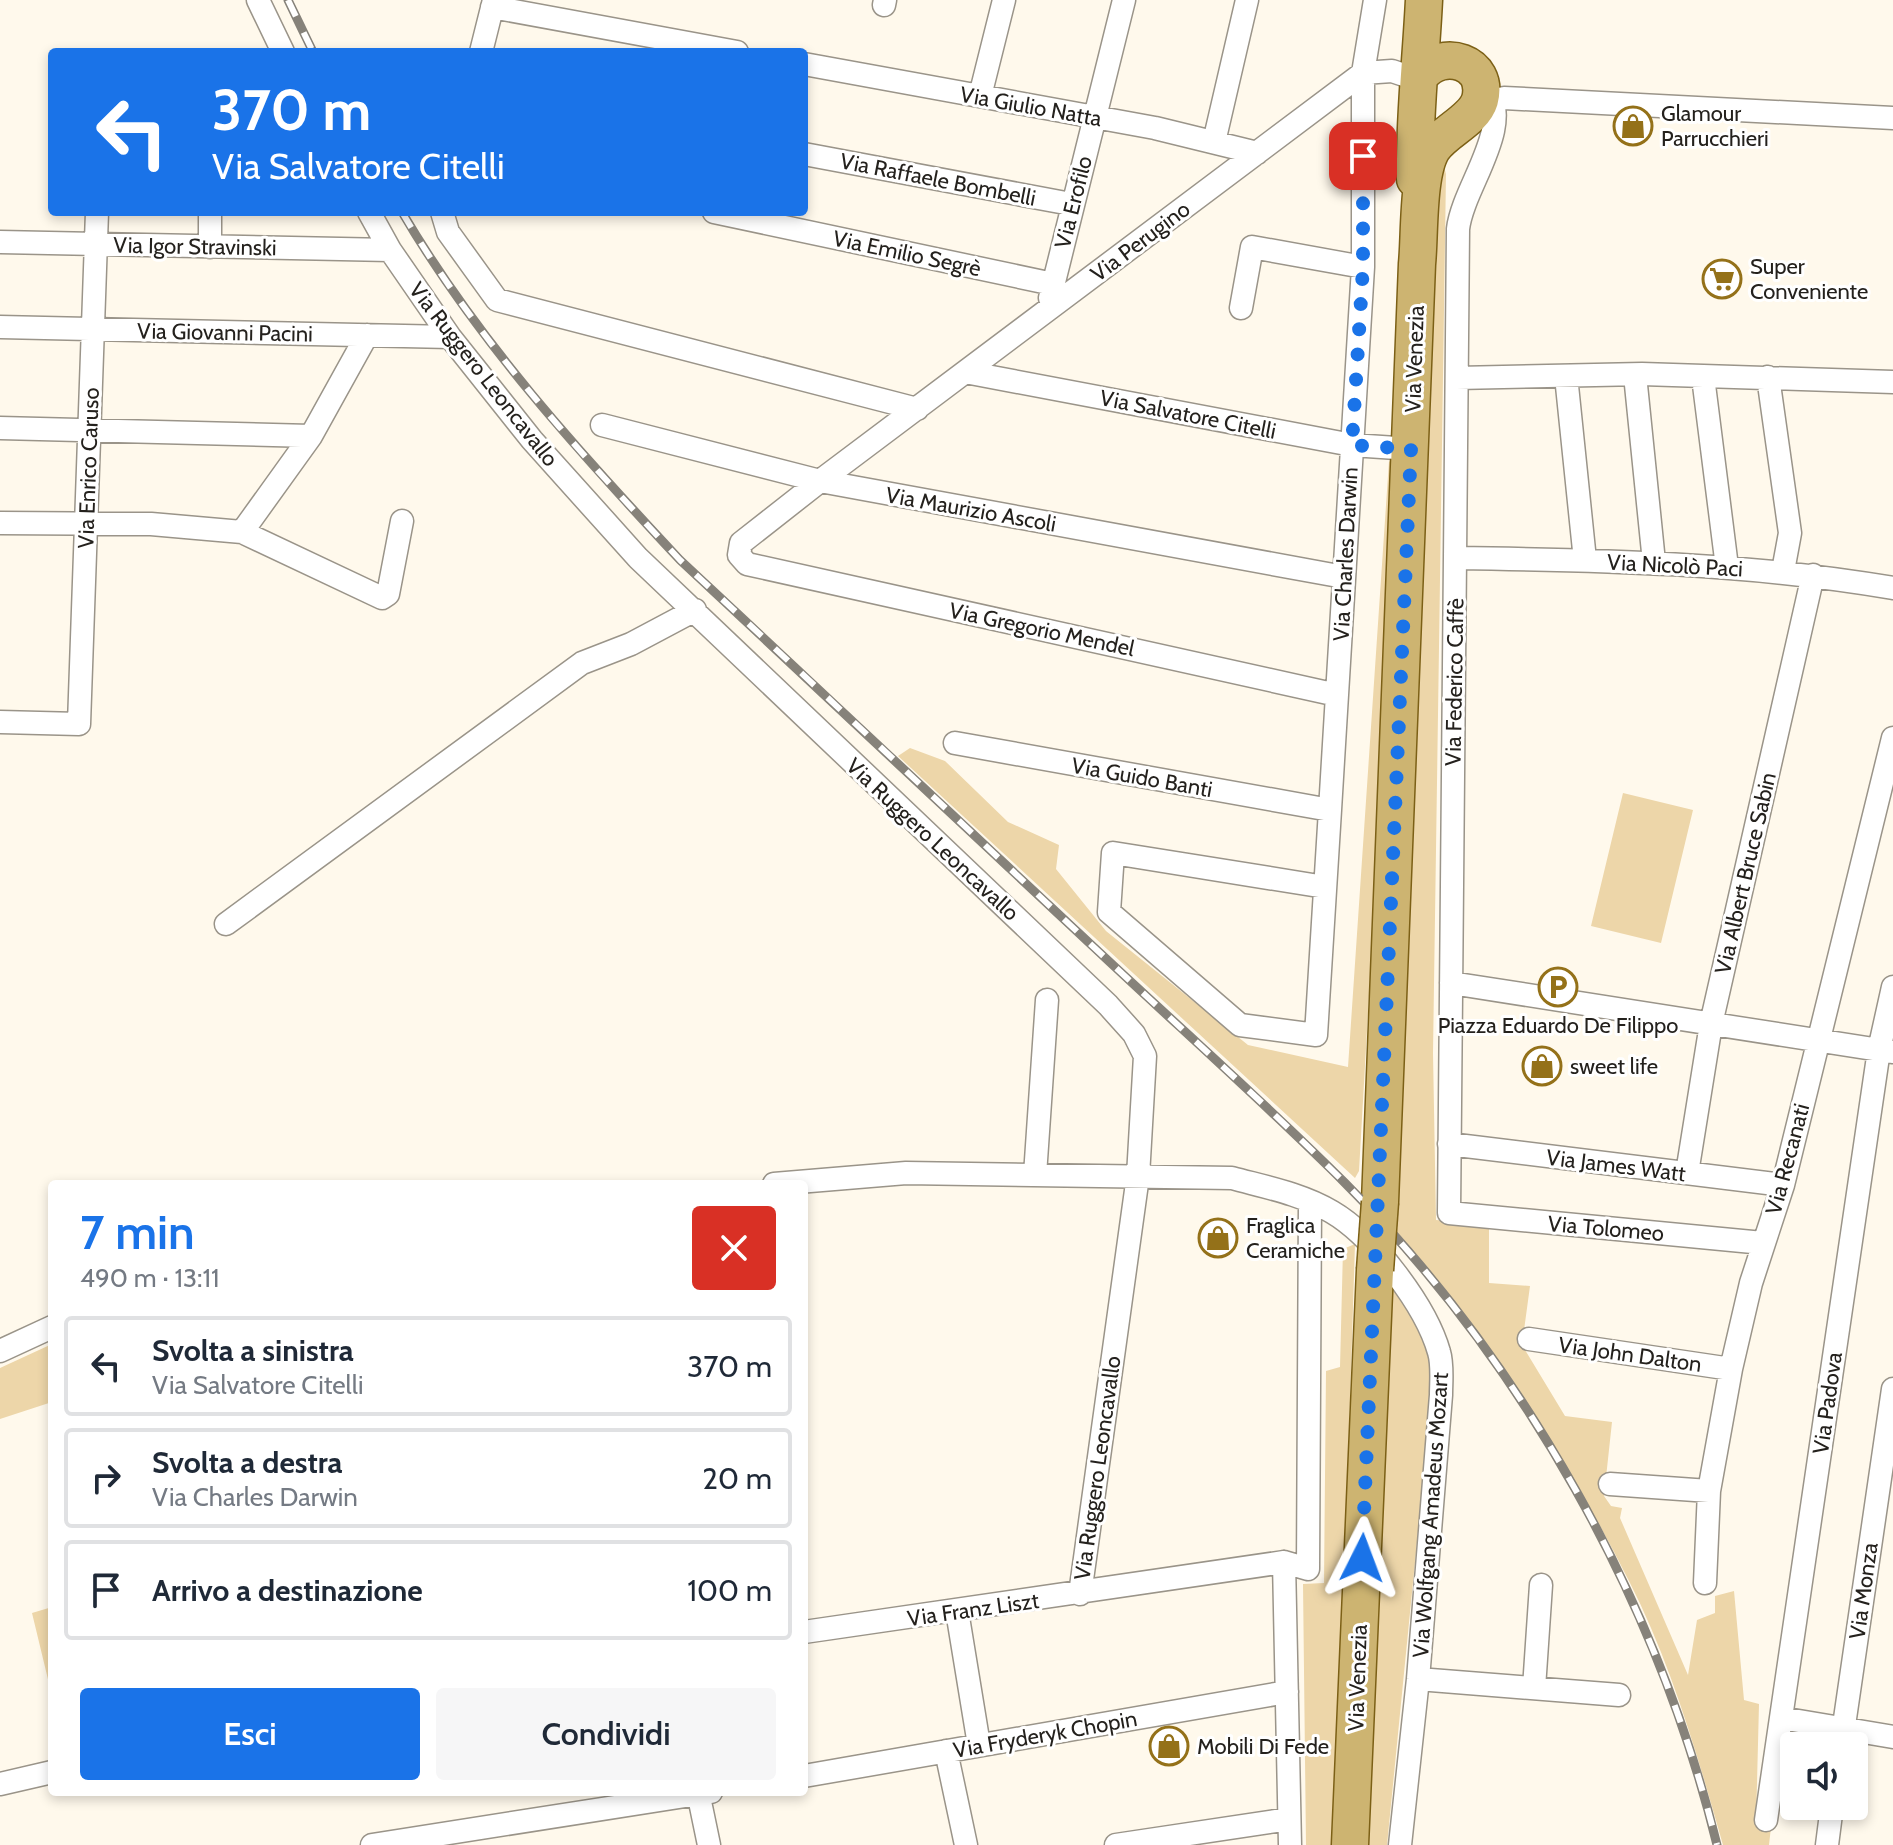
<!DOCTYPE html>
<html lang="it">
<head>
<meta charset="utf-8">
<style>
	:root { --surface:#fff; --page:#f6f6f7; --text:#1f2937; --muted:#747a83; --line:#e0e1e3; --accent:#1a73e8 }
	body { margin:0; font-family:Cabin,sans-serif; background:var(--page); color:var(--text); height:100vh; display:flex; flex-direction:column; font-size:30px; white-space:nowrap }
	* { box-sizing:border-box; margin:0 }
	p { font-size:26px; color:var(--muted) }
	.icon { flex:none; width:44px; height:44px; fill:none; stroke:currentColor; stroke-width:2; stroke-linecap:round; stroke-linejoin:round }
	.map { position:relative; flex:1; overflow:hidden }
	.drawer { position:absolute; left:48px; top:1180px; width:760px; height:616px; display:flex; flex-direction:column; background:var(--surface); border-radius:8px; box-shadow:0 4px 12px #0003 }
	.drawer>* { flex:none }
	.hud { position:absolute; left:48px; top:48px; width:760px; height:168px; border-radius:8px; box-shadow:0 4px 12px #0003; background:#1a73e8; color:#fff; overflow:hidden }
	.fabs { position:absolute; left:1780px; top:1732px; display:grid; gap:16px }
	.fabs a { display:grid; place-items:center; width:88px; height:88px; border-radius:8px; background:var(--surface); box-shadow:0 4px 12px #0003; font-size:40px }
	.pin { position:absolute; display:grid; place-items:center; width:68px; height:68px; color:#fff; margin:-34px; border-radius:16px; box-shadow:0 4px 12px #0006 }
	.me { position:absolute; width:88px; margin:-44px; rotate:3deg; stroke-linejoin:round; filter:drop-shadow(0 0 6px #0008) }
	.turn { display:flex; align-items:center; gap:28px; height:168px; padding:0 32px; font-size:36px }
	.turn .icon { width:104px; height:104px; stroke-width:2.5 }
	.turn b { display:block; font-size:56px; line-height:68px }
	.round { display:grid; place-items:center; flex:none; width:84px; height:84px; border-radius:8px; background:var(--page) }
	.head { display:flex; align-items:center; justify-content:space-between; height:136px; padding:0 32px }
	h1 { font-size:48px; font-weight:600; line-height:60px; color:var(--accent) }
	.primary-button { display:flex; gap:16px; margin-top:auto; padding:16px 32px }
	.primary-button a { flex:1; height:92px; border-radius:8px; background:var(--accent); color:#fff; font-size:32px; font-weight:600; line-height:92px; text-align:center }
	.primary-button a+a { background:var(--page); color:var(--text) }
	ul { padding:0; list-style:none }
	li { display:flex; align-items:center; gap:24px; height:100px; margin:0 16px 12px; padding:0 16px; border:4px solid var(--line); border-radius:8px }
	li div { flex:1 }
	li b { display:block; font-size:30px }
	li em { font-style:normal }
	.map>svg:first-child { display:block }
</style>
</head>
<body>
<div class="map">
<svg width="1893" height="1845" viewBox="0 0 1893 1845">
	<rect width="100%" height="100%" fill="#fff9ec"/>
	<path fill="#edd6a9" d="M1440,151l6,23 -13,879 3,167 53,4v59l41,3 -8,59 43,71 47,6 -8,74 7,10 11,2 -2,10 68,157 9,-55 18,-7v-17l19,-5 10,109 15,4 -3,119 15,4 -2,18h-46c-25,-88 -52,-182 -94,-264 -64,-127 -142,-242 -233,-349z
		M1389,461l7,6 2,19 -39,685 -4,7 -457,-422 12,-8 35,13 63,61 51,23 -3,24 50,62 142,114 100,22z
		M1623,793l70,17 -32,133 -70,-17z
		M1355,1244l-19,601h-30l-3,-261 21,-1 2,-212 14,-4 3,-118z
		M1391,1286c23,28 39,56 42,94l-46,465h-21z
		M52,1344v58l-52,17v-51z
		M52,1607v89l-20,-83z"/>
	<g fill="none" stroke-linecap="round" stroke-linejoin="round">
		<g stroke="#9a9489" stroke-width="25">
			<path id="street" d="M258,0l25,52
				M884,5l1,-5
				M492,7l245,45
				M481,52l13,-52
				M804,64l351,64 102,25
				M1363,73l29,-2 27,9
				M1486,87c29,40 -23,99 -28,142l-9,984 314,30
				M980,96l24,-96
				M1482,105l22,-7 389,20
				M1214,142l33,-142
				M804,154l267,50
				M369,212l21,38 60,87 82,103 106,118 470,447 26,29 11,22 -7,120 -58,418
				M442,212l6,20 49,68 420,109
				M714,212l339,72
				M0,242l390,8
				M210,247v-35
				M1050,298l74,-298
				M1241,308l11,-61 111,20
				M0,327l450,10
				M965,372l387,73 59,4
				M1635,375l19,187
				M1566,376l19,184
				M1703,377l24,190
				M1768,377l22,156 -7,38
				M1457,378l185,-4 251,8
				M602,425l218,56 524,96
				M0,428l311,8
				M0,523l151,1 91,8 140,66 6,-4 14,-73
				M242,532l69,-96 56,-101
				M1455,558c147,2 293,5 438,30
				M1337,695l-590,-131 -8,-9 2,-12 79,-62 543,-408
				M0,722l79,2 18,-512
				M955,743l375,67
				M1325,887l-212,-34 -4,59 131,113 76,10 14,-225 33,-543v-194l12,-73
				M226,924l356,-261 49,-19 64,-34
				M1451,983l441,69
				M1449,1144l334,41
				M1687,1173l24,-149 102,-449
				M1035,1175l12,-175
				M774,1184l132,-11 326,5c33,9 70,16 100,34 41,24 94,94 107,140 4,13 2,30 2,43l-23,284 -18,166
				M1529,1339l202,30
				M0,1351l52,-24
				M1610,1484l99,7
				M1705,1583l4,-92 22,-122 20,-86 32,-98 110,-447
				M957,1611l22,134
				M804,1632l480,-70
				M1418,1679l201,16
				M1534,1688l7,-103
				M1781,1718l112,19
				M1841,1746l52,-357
				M946,1751l20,94
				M804,1776l483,-84
				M0,1784l52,-12
				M698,1792l11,53
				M1766,1820l113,-770 14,-63
				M372,1845l339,-53
				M1116,1845l173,-26
				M1290,1845l-6,-283 24,7 2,-366
				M1827,1845l5,-39"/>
		</g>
		<g stroke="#7c6016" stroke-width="39">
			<path id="primary" d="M1415,179c-1,-61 6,-119 9,-179
				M1380,1202l37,-938c3,-29 0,-92 16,-116 13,-18 41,-28 47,-48 10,-38 -38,-53 -59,-25
				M1350,1845l25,-575"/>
		</g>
		<use href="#street" stroke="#fff" stroke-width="22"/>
		<use href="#primary" stroke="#cdb471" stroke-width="36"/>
		<g stroke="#86827a" stroke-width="9">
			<path id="rail" d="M288,0l25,52
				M402,212c75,128 177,240 278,348 140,130 279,261 419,392 82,77 167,152 246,231 178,179 312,417 372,662"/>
		</g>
		<use href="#rail" stroke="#fff" stroke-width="6" stroke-dasharray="18" stroke-linecap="butt"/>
		<g stroke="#7c6016" stroke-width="39" stroke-linecap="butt">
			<path id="primary-bridge" d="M1375,1270l5,-68"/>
		</g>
		<use href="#primary-bridge" stroke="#cdb471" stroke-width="36"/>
	</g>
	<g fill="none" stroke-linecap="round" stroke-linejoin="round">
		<path stroke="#1a73e8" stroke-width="14" stroke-dasharray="0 25.2" d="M1362,1558l49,-1109 -59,-4 11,-178v-111"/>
	</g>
	<defs>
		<g id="shop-ring" transform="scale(2)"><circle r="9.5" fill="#fff" stroke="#947119" stroke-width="1.5"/><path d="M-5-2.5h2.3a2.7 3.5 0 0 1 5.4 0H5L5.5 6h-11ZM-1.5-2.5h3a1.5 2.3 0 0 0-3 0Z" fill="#947119"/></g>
		<g id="supermarket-ring" transform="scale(2)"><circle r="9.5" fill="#fff" stroke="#947119" stroke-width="1.5"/><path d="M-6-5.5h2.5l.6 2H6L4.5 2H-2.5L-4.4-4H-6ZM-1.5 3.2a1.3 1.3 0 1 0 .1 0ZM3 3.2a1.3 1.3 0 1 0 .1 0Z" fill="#947119"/></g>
		<g id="parking-ring" transform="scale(2)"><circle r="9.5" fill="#fff" stroke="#947119" stroke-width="1.5"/><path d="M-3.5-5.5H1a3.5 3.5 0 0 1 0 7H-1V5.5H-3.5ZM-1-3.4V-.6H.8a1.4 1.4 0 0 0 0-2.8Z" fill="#947119"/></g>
	</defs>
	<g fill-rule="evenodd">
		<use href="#shop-ring" x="1633" y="126"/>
		<use href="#supermarket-ring" x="1722" y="279"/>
		<use href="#parking-ring" x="1558" y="987"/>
		<use href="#shop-ring" x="1542" y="1066"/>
		<use href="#shop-ring" x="1218" y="1238"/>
		<use href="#shop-ring" x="1169" y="1746"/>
	</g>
	<g text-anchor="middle" stroke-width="6" stroke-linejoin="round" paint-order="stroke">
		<g font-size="22" fill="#24211d" stroke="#fff">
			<text transform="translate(1031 106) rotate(10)" y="8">Via Giulio Natta</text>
			<text transform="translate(938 179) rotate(11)" y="8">Via Raffaele Bombelli</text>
			<text transform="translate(1073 202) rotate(-76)" y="8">Via Erofilo</text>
			<text transform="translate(1140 241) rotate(-37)" y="8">Via Perugino</text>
			<text transform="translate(195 246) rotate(1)" y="8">Via Igor Stravinski</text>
			<text transform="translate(907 253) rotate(12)" y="8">Via Emilio Segrè</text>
			<text transform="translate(225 332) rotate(1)" y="8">Via Giovanni Pacini</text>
			<text transform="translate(1414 359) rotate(-88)" y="8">Via Venezia</text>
			<text transform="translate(484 374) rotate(52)" y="8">Via Ruggero Leoncavallo</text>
			<text transform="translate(1188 414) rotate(11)" y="8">Via Salvatore Citelli</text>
			<text transform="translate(88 468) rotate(-88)" y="8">Via Enrico Caruso</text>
			<text transform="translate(971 509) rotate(10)" y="8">Via Maurizio Ascoli</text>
			<text transform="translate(1345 554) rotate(-87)" y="8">Via Charles Darwin</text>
			<text transform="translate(1675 565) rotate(3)" y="8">Via Nicolò Paci</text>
			<text transform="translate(1042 629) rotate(12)" y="8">Via Gregorio Mendel</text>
			<text transform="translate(1454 682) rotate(-89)" y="8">Via Federico Caffè</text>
			<text transform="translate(1142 777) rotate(10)" y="8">Via Guido Banti</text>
			<text transform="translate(933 839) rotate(43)" y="8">Via Ruggero Leoncavallo</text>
			<text transform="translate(1745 873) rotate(-77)" y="8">Via Albert Bruce Sabin</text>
			<text transform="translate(1787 1159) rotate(-75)" y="8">Via Recanati</text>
			<text transform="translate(1616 1165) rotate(7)" y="8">Via James Watt</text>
			<text transform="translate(1606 1228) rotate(5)" y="8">Via Tolomeo</text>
			<text transform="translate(1630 1354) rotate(8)" y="8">Via John Dalton</text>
			<text transform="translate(1827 1403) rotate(-82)" y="8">Via Padova</text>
			<text transform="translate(1097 1468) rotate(-82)" y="8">Via Ruggero Leoncavallo</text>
			<text transform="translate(1430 1515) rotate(-86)" y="8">Via Wolfgang Amadeus Mozart</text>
			<text transform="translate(1863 1591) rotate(-82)" y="8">Via Monza</text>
			<text transform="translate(973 1609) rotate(-8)" y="8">Via Franz Liszt</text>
			<text transform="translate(1357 1678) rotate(-88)" y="8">Via Venezia</text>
			<text transform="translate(1045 1734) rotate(-10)" y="8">Via Fryderyk Chopin</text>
		</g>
		<g font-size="22" fill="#24211d" stroke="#fff" text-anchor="start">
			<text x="1661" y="121">Glamour<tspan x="1661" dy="25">Parrucchieri</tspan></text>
			<text x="1750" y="274">Super<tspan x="1750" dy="25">Conveniente</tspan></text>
			<text x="1558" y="1033" text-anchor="middle">Piazza Eduardo De Filippo</text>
			<text x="1570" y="1074">sweet life</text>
			<text x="1246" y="1233">Fraglica<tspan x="1246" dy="25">Ceramiche</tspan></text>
			<text x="1197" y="1754">Mobili Di Fede</text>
		</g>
	</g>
</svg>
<div class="fabs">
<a><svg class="icon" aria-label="sound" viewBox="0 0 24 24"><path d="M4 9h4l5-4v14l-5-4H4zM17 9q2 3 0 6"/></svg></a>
</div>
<div class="pin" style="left:1363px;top:156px;background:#d93025"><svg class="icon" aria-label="arrive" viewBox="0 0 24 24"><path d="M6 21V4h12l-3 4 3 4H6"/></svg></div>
<svg class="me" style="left:1362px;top:1558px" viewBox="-20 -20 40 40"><path d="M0-17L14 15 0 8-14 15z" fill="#1a73e8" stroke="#fff" stroke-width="4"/></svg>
<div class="hud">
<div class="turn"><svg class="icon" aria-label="left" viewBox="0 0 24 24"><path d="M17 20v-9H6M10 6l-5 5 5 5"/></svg><div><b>370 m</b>Via Salvatore Citelli</div></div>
</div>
<section class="drawer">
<div class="head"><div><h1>7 min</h1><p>490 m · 13:11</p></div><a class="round" style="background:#d93025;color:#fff"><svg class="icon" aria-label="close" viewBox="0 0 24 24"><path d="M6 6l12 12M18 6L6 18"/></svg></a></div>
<ul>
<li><svg class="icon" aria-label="left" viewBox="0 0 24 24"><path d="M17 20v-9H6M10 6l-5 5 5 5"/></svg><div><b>Svolta a sinistra</b><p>Via Salvatore Citelli</p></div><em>370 m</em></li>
<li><svg class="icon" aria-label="right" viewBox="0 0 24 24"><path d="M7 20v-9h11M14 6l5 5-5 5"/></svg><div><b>Svolta a destra</b><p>Via Charles Darwin</p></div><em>20 m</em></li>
<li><svg class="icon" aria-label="arrive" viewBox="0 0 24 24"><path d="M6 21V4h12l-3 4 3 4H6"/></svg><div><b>Arrivo a destinazione</b></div><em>100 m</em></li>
</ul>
<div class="primary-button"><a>Esci</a><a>Condividi</a></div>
</section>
</div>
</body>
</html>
